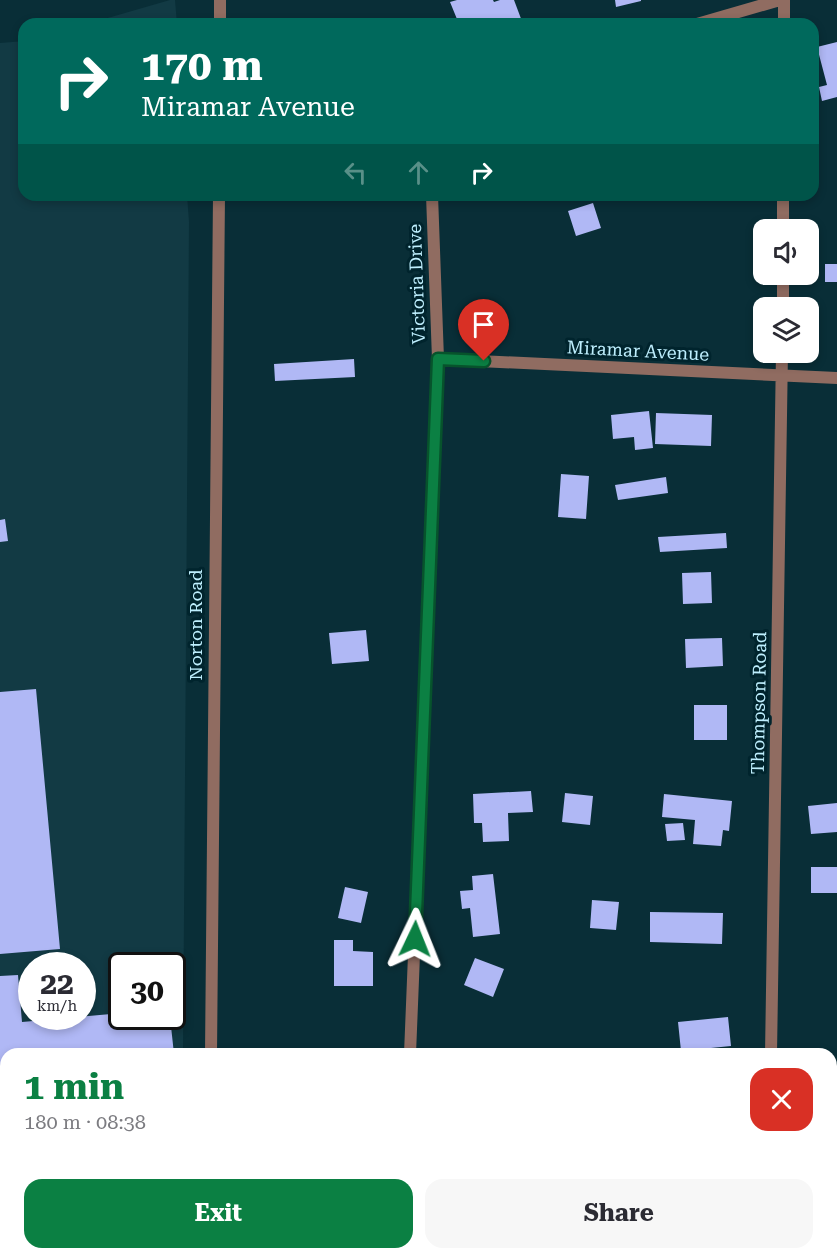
<!DOCTYPE html>
<html lang="en">
<head>
<meta charset="utf-8">
<style>
	:root { --surface:#fff; --page:#f7f7f7; --text:#2b2b33; --muted:#7c7c81; --accent:#0b8043 }
	body { margin:0; font-family:"Roboto Serif",serif; background:var(--page); color:var(--text); height:100vh; display:flex; flex-direction:column; font-size:22px; white-space:nowrap }
	* { box-sizing:border-box; margin:0 }
	p { font-size:20px; color:var(--muted) }
	.icon { flex:none; width:33px; height:33px; fill:none; stroke:currentColor; stroke-width:2; stroke-linecap:round; stroke-linejoin:round }
	.map { position:relative; flex:1; overflow:hidden }
	.drawer { position:absolute; left:0px; top:1048px; width:837px; height:212px; display:flex; flex-direction:column; background:var(--surface); border-radius:18px 18px 0 0; box-shadow:0 3px 9px #0003 }
	.drawer>* { flex:none }
	.hud { position:absolute; left:18px; top:18px; width:801px; height:183px; border-radius:18px; box-shadow:0 3px 9px #0003; background:#00695c; color:#fff; overflow:hidden }
	.fabs { position:absolute; left:753px; top:219px; display:grid; gap:12px }
	.fabs a { display:grid; place-items:center; width:66px; height:66px; border-radius:12px; background:var(--surface); box-shadow:0 3px 9px #0003; font-size:30px }
	.speed { position:absolute; left:18px; top:952px; display:flex; gap:12px; font-size:30px; font-weight:700; text-align:center }
	.speed>* { display:grid; place-content:center; width:78px; height:78px; border-radius:50%; background:var(--surface); box-shadow:0 3px 9px #0003; line-height:1 }
	.speed small { font-size:15px; font-weight:400 }
	.speed .limit { border:3px solid #111; border-radius:9px; background:#fff; color:#111 }
	.pin { position:absolute; display:grid; place-items:center; width:51px; height:51px; color:#fff; margin:-62px -26px; border-radius:50% 50% 50% 0; rotate:-45deg; box-shadow:0 0 6px #0007 }
	.pin .icon { rotate:45deg }
	.me { position:absolute; width:66px; margin:-33px; rotate:2deg; stroke-linejoin:round; filter:drop-shadow(0 0 4px #0008) }
	.turn { display:flex; align-items:center; gap:21px; height:126px; padding:0 24px; font-size:27px }
	.turn .icon { width:78px; height:78px; stroke-width:2.5 }
	.turn b { display:block; font-size:42px; line-height:51px }
	.lanes { display:flex; align-items:center; height:57px; padding:0 24px; background:#0003; justify-content:center; gap:30px; direction:ltr }
	.lanes .off { opacity:.35 }
	.round { display:grid; place-items:center; flex:none; width:63px; height:63px; border-radius:18px; background:var(--page) }
	.head { display:flex; align-items:center; justify-content:space-between; height:102px; padding:0 24px }
	h1 { font-size:36px; font-weight:700; line-height:45px; color:var(--accent) }
	.button { display:flex; gap:12px; margin-top:auto; padding:12px 24px }
	.button a { flex:1; height:69px; border-radius:18px; background:var(--accent); color:#fff; font-size:24px; font-weight:700; line-height:69px; text-align:center }
	.button a+a { background:var(--page); color:var(--text) }
	.map>svg:first-child { display:block }
</style>
</head>
<body>
<div class="map">
<svg width="837" height="1259" viewBox="0 0 837 1259">
	<rect width="100%" height="100%" fill="#092e37"/>
	<path fill="#123a44" fill-rule="evenodd" d="M170,0h5l2,24h-90z
		M24,41v154h163l2,27 -6,832h-177v167h-6v-1178zM32,966h50v51h-50zM122,966h50v51h-50z"/>
	<path fill="#b0b8f5" d="M457,0h36l1,2 6,-2h14l9,24h-64l-9,-22z
		M615,0h26v1l-25,6z
		M837,42v55l-15,4 -3,-14 8,-2 -10,-38z
		M610,195h16l-14,6z
		M593,203l8,25 -25,8 -8,-25z
		M825,264h12v18h-12z
		M354,359l1,18 -80,4 -1,-17z
		M649,411l4,37 -18,2 -1,-13 -21,2 -2,-24z
		M656,413l56,2 -1,31 -56,-2z
		M561,474l28,2 -3,43 -28,-2z
		M666,477l2,16 -50,7 -3,-15z
		M5,519l3,22 -8,1v-22z
		M726,533l1,15 -67,4 -2,-15z
		M711,572l1,31 -29,1 -1,-31z
		M366,630l3,31 -37,3 -3,-31z
		M722,638l1,28 -37,2 -1,-29z
		M36,689l24,260 -60,5v-262z
		M694,705h33v35h-33z
		M531,791l2,21 -25,1 1,28 -26,1 -1,-19h-8l-1,-29z
		M565,793l28,3 -3,29 -28,-3z
		M664,794l68,7 -3,30 -6,-1 -2,16 -28,-2 2,-24 -33,-3z
		M837,803v29l-26,2 -3,-28z
		M683,823l2,17 -18,1 -2,-17z
		M811,867h26v26h-26z
		M493,874l7,60 -27,3 -3,-29 -8,1 -2,-18 13,-1 -1,-14z
		M345,887l23,5 -7,31 -23,-5z
		M592,900l27,2 -3,28 -26,-2z
		M650,912l73,1 -1,31 -72,-2z
		M334,940h19v11l20,1v34h-39z
		M475,958l29,11 -11,28 -29,-12z
		M18,975l4,47 100,-9v4h48l4,37h-168v81l-6,1v-160z
		M728,1017l3,29 -50,5 -3,-29z
		M831,1170h4l2,17v27l-6,1z"/>
	<g fill="none" stroke-linecap="round" stroke-linejoin="round">
		<path stroke="#906c61" stroke-width="12" d="M220,0v24
			M697,24l83,-24
			M784,24v-24
			M783,230v-35
			M783,308v-34
			M438,359l399,19
			M211,1054l8,-859
			M410,1054l28,-695 -6,-164
			M771,1054l11,-702
			M402,1259v-5
			M768,1259v-5"/>
		<path stroke="#cb917f" stroke-width="12" d="M0,1244h6
			M178,1254l95,5"/>
	</g>
	<g fill="none" stroke-linecap="round" stroke-linejoin="round">
		<g stroke="#07532c" stroke-width="15">
			<path id="route" d="M415,939l23,-580 46,2"/>
		</g>
		<use href="#route" stroke="#0b8043" stroke-width="10"/>
	</g>
	<g text-anchor="middle" stroke-width="6" stroke-linejoin="round" paint-order="stroke">
		<g font-size="18" fill="#beeffe" stroke="#00242d">
			<text transform="translate(417 284) rotate(-92)" y="6">Victoria Drive</text>
			<text transform="translate(638 351) rotate(3)" y="6">Miramar Avenue</text>
			<text transform="translate(196 625) rotate(-90)" y="6">Norton Road</text>
			<text transform="translate(759 703) rotate(-89)" y="6">Thompson Road</text>
		</g>
	</g>
</svg>
<div class="fabs">
<a><svg class="icon" aria-label="sound" viewBox="0 0 24 24"><path d="M4 9h4l5-4v14l-5-4H4zM17 9q2 3 0 6"/></svg></a>
<a><svg class="icon" aria-label="layers" viewBox="0 0 24 24"><path d="M12 4l9 5-9 5-9-5zM3 14l9 5 9-5"/></svg></a>
</div>
<div class="speed"><div>22<small>km/h</small></div><div class="limit">30</div></div>
<div class="pin" style="left:484px;top:361px;background:#d93025"><svg class="icon" aria-label="arrive" viewBox="0 0 24 24"><path d="M6 21V4h12l-3 4 3 4H6"/></svg></div>
<svg class="me" style="left:415px;top:939px" viewBox="-20 -20 40 40"><path d="M0-17L14 15 0 8-14 15z" fill="#0b8043" stroke="#fff" stroke-width="4"/></svg>
<div class="hud">
<div class="turn"><svg class="icon" aria-label="right" viewBox="0 0 24 24"><path d="M7 20v-9h11M14 6l5 5-5 5"/></svg><div><b>170 m</b>Miramar Avenue</div></div>
<div class="lanes"><svg class="icon off" aria-label="left" viewBox="0 0 24 24"><path d="M17 20v-9H6M10 6l-5 5 5 5"/></svg><svg class="icon off" aria-label="ahead" viewBox="0 0 24 24"><path d="M12 20V5M6 11l6-6 6 6"/></svg><svg class="icon" aria-label="right" viewBox="0 0 24 24"><path d="M7 20v-9h11M14 6l5 5-5 5"/></svg></div>
</div>
<section class="drawer">
<div class="head"><div><h1>1 min</h1><p>180 m · 08:38</p></div><a class="round" style="background:#d93025;color:#fff"><svg class="icon" aria-label="close" viewBox="0 0 24 24"><path d="M6 6l12 12M18 6L6 18"/></svg></a></div>
<div class="button"><a>Exit</a><a>Share</a></div>
</section>
</div>
</body>
</html>
